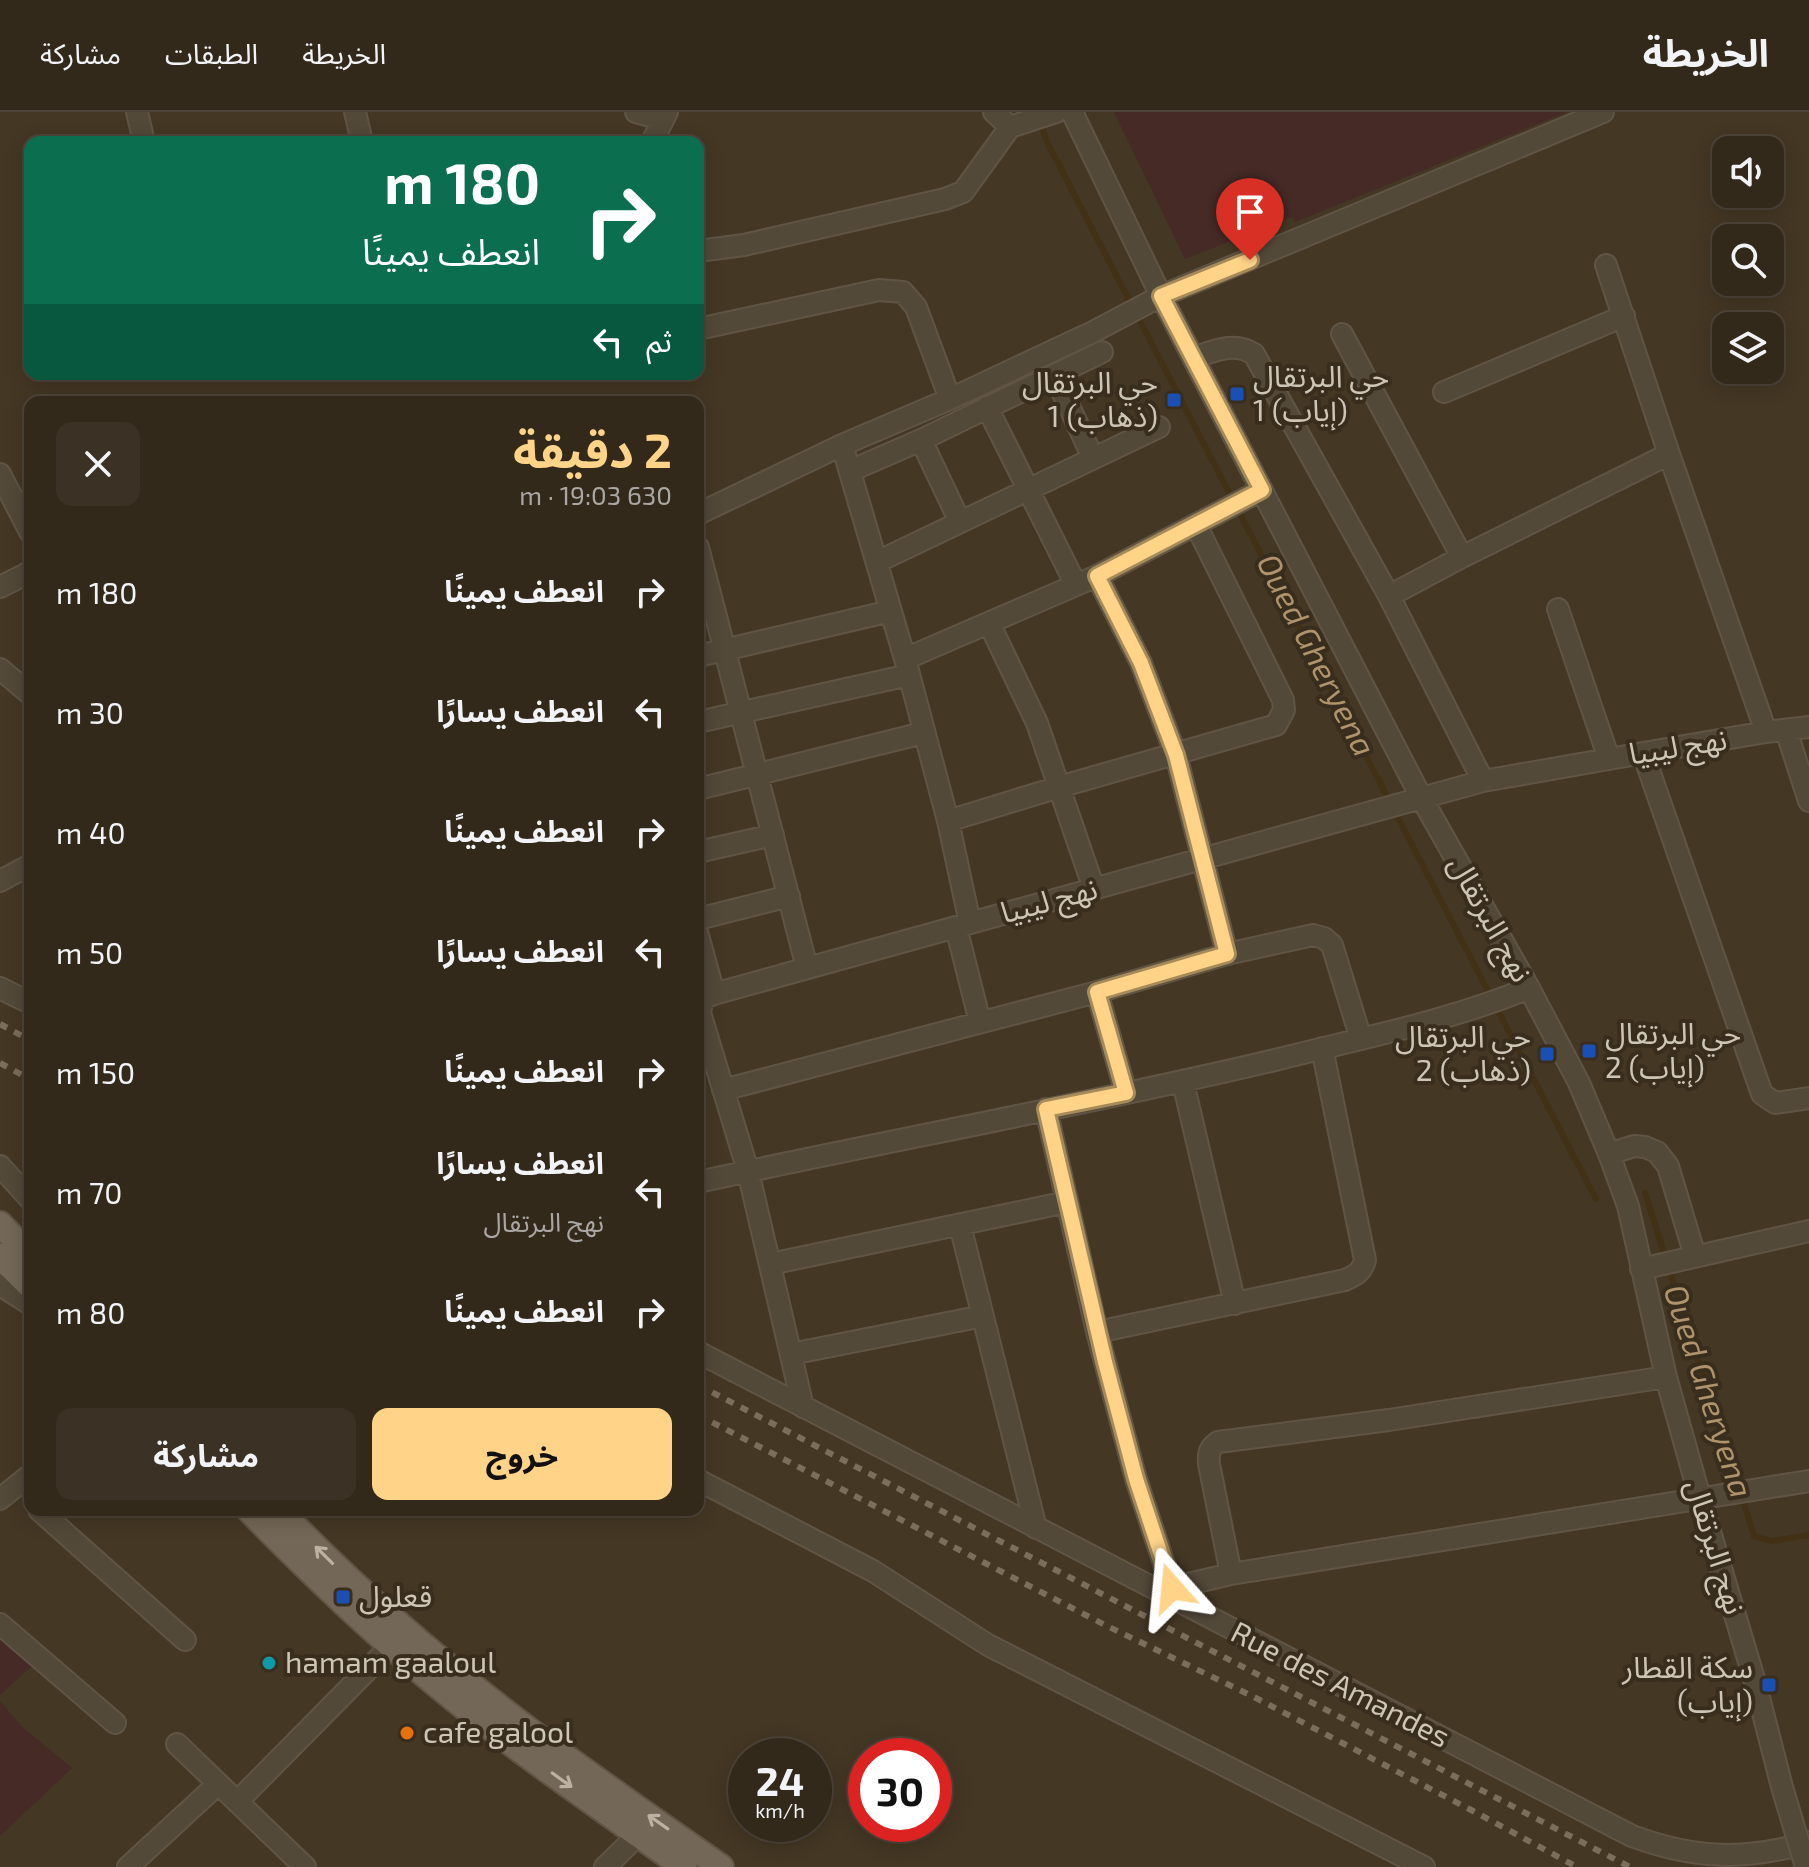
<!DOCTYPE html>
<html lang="ar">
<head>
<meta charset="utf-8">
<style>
	:root { --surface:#33291b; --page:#3b3124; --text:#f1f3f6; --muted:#a9a6a3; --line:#4e453a; --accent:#ffd489 }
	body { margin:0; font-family:"Exo 2","Noto Sans Arabic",sans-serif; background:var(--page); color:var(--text); direction:rtl; height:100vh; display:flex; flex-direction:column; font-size:30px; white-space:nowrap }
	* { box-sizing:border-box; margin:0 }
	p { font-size:26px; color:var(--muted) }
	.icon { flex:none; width:44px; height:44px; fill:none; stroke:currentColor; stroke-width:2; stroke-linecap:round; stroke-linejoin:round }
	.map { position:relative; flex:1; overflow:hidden; direction:ltr }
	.details { position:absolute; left:24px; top:284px; width:680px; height:1120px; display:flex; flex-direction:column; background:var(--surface); border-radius:16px; box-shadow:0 4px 20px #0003,0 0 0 2px var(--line); direction:rtl }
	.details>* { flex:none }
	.banner { position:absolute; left:24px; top:24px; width:680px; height:244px; border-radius:16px; box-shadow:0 4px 20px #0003,0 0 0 2px var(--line); direction:rtl; background:#0b6e4f; color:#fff; overflow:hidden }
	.controls { position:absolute; left:1712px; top:24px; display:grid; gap:16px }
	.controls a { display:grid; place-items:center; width:72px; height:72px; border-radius:16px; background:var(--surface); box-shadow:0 4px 20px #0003,0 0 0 2px var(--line); font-size:40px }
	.speed { position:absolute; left:728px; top:1626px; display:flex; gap:16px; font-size:40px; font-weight:700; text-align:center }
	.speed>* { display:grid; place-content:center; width:104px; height:104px; border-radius:50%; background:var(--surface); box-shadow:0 4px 20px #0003,0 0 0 2px var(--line); line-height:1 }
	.speed small { font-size:20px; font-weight:400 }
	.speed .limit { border:12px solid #d22; background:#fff; color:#111 }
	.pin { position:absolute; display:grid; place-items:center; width:68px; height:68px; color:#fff; margin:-82px -34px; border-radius:50% 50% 50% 0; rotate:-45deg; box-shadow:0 0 8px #0007 }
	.pin .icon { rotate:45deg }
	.me { position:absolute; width:88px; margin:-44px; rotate:342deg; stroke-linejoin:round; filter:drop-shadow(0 0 6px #0008) }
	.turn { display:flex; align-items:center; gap:28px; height:168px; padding:0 32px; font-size:36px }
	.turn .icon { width:104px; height:104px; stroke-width:2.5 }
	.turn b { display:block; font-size:56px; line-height:68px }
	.then { display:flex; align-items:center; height:76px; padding:0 32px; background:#0003; gap:16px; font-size:30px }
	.round { display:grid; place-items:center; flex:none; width:84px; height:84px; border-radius:16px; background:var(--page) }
	.headline { display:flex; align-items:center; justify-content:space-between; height:136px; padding:0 32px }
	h1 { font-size:48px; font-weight:700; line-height:60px; color:var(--accent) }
	.cta { display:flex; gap:16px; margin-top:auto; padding:16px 32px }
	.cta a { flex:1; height:92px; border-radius:16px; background:var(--accent); color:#111; font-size:32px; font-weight:700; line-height:92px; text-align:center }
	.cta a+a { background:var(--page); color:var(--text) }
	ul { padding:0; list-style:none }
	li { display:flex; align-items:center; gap:24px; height:120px; padding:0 32px }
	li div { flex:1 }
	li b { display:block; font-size:30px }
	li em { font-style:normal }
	header { display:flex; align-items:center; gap:48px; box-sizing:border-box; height:112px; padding:0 40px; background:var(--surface); border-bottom:2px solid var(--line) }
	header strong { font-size:38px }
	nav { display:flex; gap:44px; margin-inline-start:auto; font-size:28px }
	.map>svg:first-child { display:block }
</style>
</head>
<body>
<header>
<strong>الخريطة</strong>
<nav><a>الخريطة</a><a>الطبقات</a><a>مشاركة</a></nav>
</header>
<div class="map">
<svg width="1809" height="1755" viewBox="0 0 1809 1755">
	<rect width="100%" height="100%" fill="#443724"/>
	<path fill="#452a26" d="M1114,0h453l-272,110 -4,-5 -106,42z
		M0,1503l38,45 -38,35z
		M0,1589l21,25 51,42 -72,68z"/>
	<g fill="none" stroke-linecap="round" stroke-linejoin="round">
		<path stroke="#433115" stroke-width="6" d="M1040,10l8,22 548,1055
			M1645,1081l93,294
			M1742,1385l12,39 18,5 37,-6"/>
		<g stroke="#605545" stroke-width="24">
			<path id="minor" d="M137,0l7,30
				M355,0l7,30
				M636,0l27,8
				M994,0l16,15
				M1072,0l89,184 261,503 107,189 50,95 30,71 19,52 38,171 34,121 55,184
				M652,30l15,-30
				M698,139l46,-6 201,-46 18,-7 47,-65 46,-15
				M1606,153l63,189 97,278
				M698,217l181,-39 24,2 13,15 34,92
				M1342,222l120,223
				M1193,246c21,-7 41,-17 61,-4l135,242 94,185
				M1055,264l38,82
				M1444,280l180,-76
				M987,295l89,178
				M921,328l39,82
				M842,333l63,214 43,162 22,102
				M850,359l71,-31 181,-88
				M0,362l30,58
				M698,402l144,-69 108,-46 143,-67 68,-36 442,-184
				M698,435l109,421
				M877,450l282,-135
				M1097,464l44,87 35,92 51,199
				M0,475l30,-15
				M1389,484l73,-39 207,-103
				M1558,497l51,150
				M989,511l48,100 57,166
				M698,544l193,-45
				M905,547l192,-83 165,-86
				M0,557l30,25
				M698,610l211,-47
				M1786,618l23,71
				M1643,641l119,341 13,9 34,-5
				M698,677l225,-56
				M948,709l111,-34 217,-62 8,-15 -1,-10 -87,-175
				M698,740l75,-17
				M0,769l30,-16
				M698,807l91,-23
				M956,815l24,95
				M698,823l16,59
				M0,876l30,15
				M1097,880l29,101
				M1183,970l52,222
				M723,978l374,-98 130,-38 86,-19 11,3 8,7 29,94
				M1046,997l51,223 39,147 36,109
				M1609,1042l25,-8 11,1 12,5 11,14 27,90
				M0,1054l30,33
				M698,1070c193,-42 388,-77 581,-123 83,-21 170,-38 250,-71
				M960,1113l76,303
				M770,1152l297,-62
				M1641,1157l168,-38
				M0,1173l30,19
				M1097,1220l248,-52c11,-5 17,-8 20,-20l-43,-212
				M698,1240l934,484c62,23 114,25 177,6
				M791,1242l192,-38
				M803,1295l-55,-236 -47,-155 -1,-6 4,-12 10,-4 769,-213 160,-28 123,-21 43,-5
				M698,1368l175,91 115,74 436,222
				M0,1387l30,-24
				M39,1398l146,130
				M1231,1462l-22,-110c-1,-10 0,-16 9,-22l171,-22 277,-43
				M1158,1479l73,-17 578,-93
				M0,1512l115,99
				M177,1632l128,123
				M237,1690l154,-156
				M128,1755l90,-83
				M605,1755l33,-32"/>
		</g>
		<g stroke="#605545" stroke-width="28">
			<path id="major" d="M0,1112l30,31
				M0,1144l30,30
				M249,1398c52,53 106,106 163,154 86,74 180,138 272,203
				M279,1398c72,75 151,144 233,207 68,52 139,101 209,150"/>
		</g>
		<use href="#minor" stroke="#534939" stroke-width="20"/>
		<use href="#major" stroke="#736857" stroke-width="24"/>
		<path stroke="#7b6e5a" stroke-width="6" stroke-dasharray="8 8" stroke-linecap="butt" d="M0,912l30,16
			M0,951l30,16
			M698,1273l932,482
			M698,1303l409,211 145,70 223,116 102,55"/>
		<g stroke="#605545" stroke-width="24" stroke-linecap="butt">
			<path id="minor-bridge" d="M1755,1570l27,105 24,80"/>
		</g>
		<use href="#minor-bridge" stroke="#534939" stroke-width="20"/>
	</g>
	<defs><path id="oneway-shaft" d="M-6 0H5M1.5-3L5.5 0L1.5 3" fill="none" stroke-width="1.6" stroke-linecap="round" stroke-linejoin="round" transform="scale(2)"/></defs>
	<g stroke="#bbb2a3">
		<use href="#oneway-shaft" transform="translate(324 1443) rotate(-135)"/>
		<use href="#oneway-shaft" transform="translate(562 1668) rotate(36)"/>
		<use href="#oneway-shaft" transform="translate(658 1710) rotate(-145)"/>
	</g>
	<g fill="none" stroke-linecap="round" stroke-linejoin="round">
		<g stroke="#a68a59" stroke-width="20">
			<path id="route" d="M1172,1476l-36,-109 -31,-117 -59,-253 80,-16 -29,-101 130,-38 -51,-199 -35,-92 -44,-87 165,-86 -101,-194 89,-36"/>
		</g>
		<use href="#route" stroke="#ffd489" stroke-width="14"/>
	</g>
	<g fill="#1a4fb4" stroke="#392e1d" stroke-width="3">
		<rect x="1229" y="274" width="16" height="16" rx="4"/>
		<rect x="1166" y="280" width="16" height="16" rx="4"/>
		<rect x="1581" y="931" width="16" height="16" rx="4"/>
		<rect x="1539" y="934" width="16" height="16" rx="4"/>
		<rect x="335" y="1477" width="16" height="16" rx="4"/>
		<rect x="1761" y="1565" width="16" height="16" rx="4"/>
	</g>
	<circle fill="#0f9aa8" stroke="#392e1d" stroke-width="3" cx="269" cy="1551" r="8"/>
	<circle fill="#e8710a" stroke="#392e1d" stroke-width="3" cx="407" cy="1621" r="8"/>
	<g text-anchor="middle" stroke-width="8" stroke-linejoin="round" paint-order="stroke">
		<g font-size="30" fill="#cdc5b6" stroke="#392e1d" text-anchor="start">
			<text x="1253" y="275">حي البرتقال<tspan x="1253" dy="34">1 (إياب)</tspan></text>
			<text x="1158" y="281" text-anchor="end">حي البرتقال<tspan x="1158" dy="34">1 (ذهاب)</tspan></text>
			<text x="1605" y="932">حي البرتقال<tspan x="1605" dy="34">2 (إياب)</tspan></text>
			<text x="1531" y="935" text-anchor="end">حي البرتقال<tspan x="1531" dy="34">2 (ذهاب)</tspan></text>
			<text x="359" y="1495">قعلول</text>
			<text x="285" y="1561">hamam gaaloul</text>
			<text x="1753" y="1566" text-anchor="end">سكة القطار<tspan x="1753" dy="34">(إياب)</tspan></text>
			<text x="423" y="1631">cafe galool</text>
		</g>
		<g font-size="30" fill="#cdc5b6" stroke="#392e1d">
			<text transform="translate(1678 635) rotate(-9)" y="10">نهج ليبيا</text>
			<text transform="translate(1049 789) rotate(-15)" y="10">نهج ليبيا</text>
			<text transform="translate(1490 807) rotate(61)" y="10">نهج البرتقال</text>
			<text transform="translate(1715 1435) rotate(73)" y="10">نهج البرتقال</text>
			<text transform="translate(1340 1573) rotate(27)" y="10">Rue des Amandes</text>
		</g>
		<g font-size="32" font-style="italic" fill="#af936c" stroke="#392e1d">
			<text transform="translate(1316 543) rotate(63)" y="11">Oued Gheryena</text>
			<text transform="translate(1708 1279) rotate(72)" y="11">Oued Gheryena</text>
		</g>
	</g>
</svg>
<div class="controls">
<a><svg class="icon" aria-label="sound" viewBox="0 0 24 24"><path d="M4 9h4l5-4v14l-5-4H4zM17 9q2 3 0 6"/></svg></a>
<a><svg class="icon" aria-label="search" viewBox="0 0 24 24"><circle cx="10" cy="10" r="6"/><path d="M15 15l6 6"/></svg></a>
<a><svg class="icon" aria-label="layers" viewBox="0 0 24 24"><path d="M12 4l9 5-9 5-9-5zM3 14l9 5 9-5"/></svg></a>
</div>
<div class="speed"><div>24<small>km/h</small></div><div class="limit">30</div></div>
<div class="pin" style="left:1250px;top:148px;background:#d93025"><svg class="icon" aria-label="arrive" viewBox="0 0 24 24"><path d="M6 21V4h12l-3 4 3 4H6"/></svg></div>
<svg class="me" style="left:1172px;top:1476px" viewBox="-20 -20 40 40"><path d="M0-17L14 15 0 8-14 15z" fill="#ffd489" stroke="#fff" stroke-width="4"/></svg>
<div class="banner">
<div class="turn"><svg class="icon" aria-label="right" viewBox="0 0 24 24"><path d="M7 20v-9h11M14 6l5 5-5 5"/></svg><div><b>180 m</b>انعطف يمينًا</div></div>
<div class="then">ثم<svg class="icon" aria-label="left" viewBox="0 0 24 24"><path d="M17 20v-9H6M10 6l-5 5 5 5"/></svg></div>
</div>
<section class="details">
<div class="headline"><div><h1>2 دقيقة</h1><p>630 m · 19:03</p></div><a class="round"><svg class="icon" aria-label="close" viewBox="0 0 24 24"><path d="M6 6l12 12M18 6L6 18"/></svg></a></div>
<ul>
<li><svg class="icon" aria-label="right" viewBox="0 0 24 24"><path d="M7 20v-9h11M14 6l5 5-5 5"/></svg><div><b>انعطف يمينًا</b></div><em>180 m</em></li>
<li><svg class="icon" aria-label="left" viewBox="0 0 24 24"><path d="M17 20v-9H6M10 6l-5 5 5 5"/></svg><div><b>انعطف يسارًا</b></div><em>30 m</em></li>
<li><svg class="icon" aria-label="right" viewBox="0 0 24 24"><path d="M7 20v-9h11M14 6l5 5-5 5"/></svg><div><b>انعطف يمينًا</b></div><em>40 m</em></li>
<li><svg class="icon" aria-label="left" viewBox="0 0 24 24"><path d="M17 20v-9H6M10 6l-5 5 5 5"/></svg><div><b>انعطف يسارًا</b></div><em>50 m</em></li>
<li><svg class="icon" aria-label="right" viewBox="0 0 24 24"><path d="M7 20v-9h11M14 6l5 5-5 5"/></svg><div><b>انعطف يمينًا</b></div><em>150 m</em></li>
<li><svg class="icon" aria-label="left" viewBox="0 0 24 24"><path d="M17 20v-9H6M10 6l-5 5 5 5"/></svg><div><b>انعطف يسارًا</b><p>نهج البرتقال</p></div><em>70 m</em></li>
<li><svg class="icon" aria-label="right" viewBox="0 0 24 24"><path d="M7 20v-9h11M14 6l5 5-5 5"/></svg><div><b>انعطف يمينًا</b></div><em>80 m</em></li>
</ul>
<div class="cta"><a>خروج</a><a>مشاركة</a></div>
</section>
</div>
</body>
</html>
